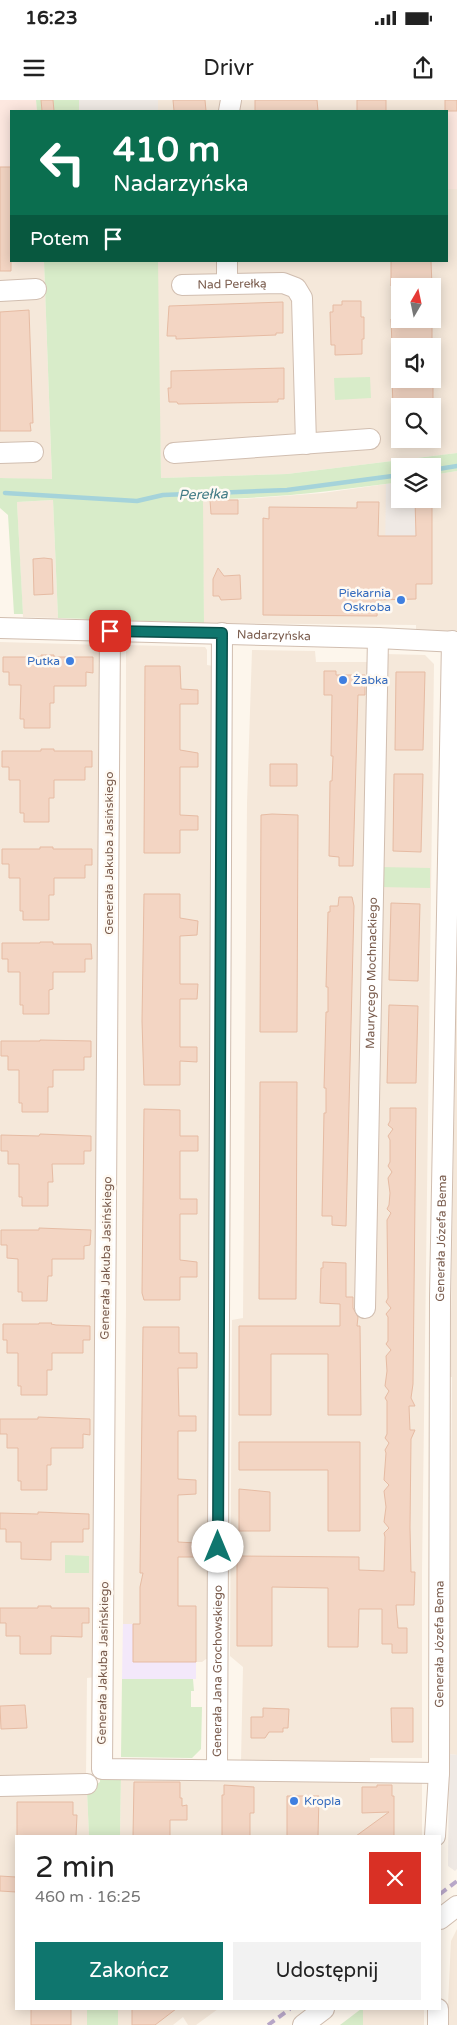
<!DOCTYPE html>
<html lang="pl">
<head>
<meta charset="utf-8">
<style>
	:root { --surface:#fff; --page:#f2f2f2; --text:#222; --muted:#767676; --accent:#0f766e }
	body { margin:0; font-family:"Varela Round",sans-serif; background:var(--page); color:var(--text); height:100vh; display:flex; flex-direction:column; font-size:19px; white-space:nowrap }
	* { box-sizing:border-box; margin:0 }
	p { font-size:16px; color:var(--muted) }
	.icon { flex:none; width:28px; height:28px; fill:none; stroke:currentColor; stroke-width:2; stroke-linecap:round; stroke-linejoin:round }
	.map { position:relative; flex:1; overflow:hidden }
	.drawer { position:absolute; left:15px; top:1735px; width:426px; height:175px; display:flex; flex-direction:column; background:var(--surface); border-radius:0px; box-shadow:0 2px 12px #0003 }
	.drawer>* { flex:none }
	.top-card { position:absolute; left:10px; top:10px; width:438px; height:152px; border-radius:0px; box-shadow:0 2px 12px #0003; background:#0b6e4f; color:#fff; overflow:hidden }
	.needle { width:32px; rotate:9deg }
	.buttons { position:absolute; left:391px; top:178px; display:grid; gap:10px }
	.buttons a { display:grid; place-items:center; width:50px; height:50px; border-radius:0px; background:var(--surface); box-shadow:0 2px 12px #0003; font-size:25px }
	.pin { position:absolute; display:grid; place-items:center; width:42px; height:42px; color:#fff; margin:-21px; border-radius:10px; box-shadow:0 2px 8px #0006 }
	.me { position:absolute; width:55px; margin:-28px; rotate:0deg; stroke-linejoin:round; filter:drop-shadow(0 0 4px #0008) }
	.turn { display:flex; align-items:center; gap:18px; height:105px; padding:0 20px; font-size:22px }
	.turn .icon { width:65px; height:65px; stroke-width:2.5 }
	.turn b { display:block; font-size:35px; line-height:42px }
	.then { display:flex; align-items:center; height:48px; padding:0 20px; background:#0003; gap:10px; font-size:19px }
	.round { display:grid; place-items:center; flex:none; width:52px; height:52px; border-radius:0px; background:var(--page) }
	.overview { display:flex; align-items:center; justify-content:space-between; height:85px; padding:0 20px }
	h1 { font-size:30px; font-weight:600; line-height:38px }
	.action { display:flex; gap:10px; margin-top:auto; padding:10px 20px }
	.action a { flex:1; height:58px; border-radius:0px; background:var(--accent); color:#fff; font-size:20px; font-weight:600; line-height:58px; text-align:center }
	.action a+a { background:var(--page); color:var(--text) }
	.status { display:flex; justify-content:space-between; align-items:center; height:35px; padding:0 25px; background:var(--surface); direction:ltr }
	.status svg { height:14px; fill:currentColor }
	header { display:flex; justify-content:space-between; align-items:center; height:65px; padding:0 20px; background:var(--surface); font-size:22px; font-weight:600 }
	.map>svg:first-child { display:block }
</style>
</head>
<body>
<div class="status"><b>16:23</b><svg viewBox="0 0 49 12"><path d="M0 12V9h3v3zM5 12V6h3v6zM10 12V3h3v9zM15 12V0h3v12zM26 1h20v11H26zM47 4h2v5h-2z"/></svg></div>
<header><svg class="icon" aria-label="menu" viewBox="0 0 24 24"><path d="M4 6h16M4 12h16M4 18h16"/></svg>Drivr<svg class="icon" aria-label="share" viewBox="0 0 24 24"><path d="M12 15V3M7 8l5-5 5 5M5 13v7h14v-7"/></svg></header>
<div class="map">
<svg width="457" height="1925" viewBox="0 0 457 1925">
	<rect width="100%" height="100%" fill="#fdf6ec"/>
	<path fill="#f5e8da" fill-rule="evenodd" d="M158,0h287v11h-287z
		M0,83h11v78h33l8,219 -52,-2z
		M446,89h11v264l-170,21 -126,4 -5,-217h290zM400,186h32v33h-32zM400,246h32v33h-32zM400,306h32v33h-32z
		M457,371v163l-12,-2 -29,-1v-6l-212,-2 -2,-124h42l79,-6 77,-11v17h32l1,-24z
		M53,400l5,118 -35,-1 -6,-115z
		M0,542l104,3 -9,1032 -8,1 -1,99 -86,2z
		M126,545l79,2 2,3v15l7,1 -3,993h-5l-4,3h-6l-73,-38 3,-315z
		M252,550l63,1 1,11h69v-8l40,1 9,9 -12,908v186h-52v6l-129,-3 2,-94 -13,-11 2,-336 11,-2 4,-515z
		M457,851v804l-8,-1 3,-377h-2z
		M121,1675l71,1 18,5h212v55h-302z
		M87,1691l2,45h-73v173h71v16h-87v-231z
		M457,1829v96h-10l4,-84z
		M118,1909h100l-22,16h-8l-5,-8 -10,8h-55z
		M363,1909h61v16h-61z"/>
	<path fill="#fde8e0" d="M0,0h36l1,11h-26v72h-11z
		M445,0h12v89h-11z"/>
	<path fill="#efe9e4" d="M79,0h79v11h-79z
		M400,382v17h15l1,55h-31l1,-70z
		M449,1654l8,1v114l-2,2 -7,-5z"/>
	<path fill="#f3e8fa" d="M123,1524h17l56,18v37h-74z"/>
	<path fill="#d8ecc9" d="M36,0h43v11h-42z
		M44,161h114l3,217 126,-4 170,-21v18l-24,4 -1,-9h-32v16c-66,9 -131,17 -197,17l1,124 -146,-5 -5,-118 -36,2 6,112h-9l-6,-99 -8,-7v-30l52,1z
		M370,277l1,21 -36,2 -1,-22z
		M380,767l50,1v20l-50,-1z
		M65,1455l24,1v17h-24z
		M122,1579h71l1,12h-3v16h11l-1,42 -9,9 -71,-1z
		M100,1675h21l-1,61h-31l-2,-45 13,-9z
		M87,1909h31v16h-31z
		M361,1909h2v16h-23z"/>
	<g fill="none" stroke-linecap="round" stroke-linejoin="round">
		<path stroke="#a5d3da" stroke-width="4.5" d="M432,370l25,-4
			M5,393l132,8 26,-6 124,-5 113,-15"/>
	</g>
	<path fill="#f3d5c3" stroke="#e6bba3" d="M41,0h12l1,11h-12z
		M173,0h32l1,11h-32z
		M255,0h62l1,11h-63z
		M357,0h29v11h-29z
		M445,0h12v11h-12z
		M0,67h11v104h-11z
		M391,161h40l1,25h-41z
		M342,201h19v16h3v22h-2v15l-27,1v-10h-4l-1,-33h3v-7h9z
		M283,202v31h-7v2l-100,4v-3h-9l2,-30z
		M29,210l4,113h-3l1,8h-31v-119z
		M391,219h41v27h-40z
		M284,268v31h-6v3l-100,2 -1,-2h-8l-1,-14h3v-17z
		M392,279h41v27h-40z
		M415,399h17v85h-16v15l-38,1 -1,16 -114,-1v-97l6,1v-12l88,1v-6h22l-1,34h38z
		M210,400h28v14h-27z
		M44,458l8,1 1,35 -19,1 -1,-36z
		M218,468l6,8 16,-1 1,24 -20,1 -2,-4h-6v-17z
		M41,555h13v2h39v16l-7,-1v14h-32v17h-4v25h-26v-9h-4l1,-34h-12v-13h-6v-15h38z
		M145,566h35l1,23 17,1v14h-18v46l18,3v14h-18v48l18,1v14h-18v23h-36z
		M324,571h12v4h29v20h-7l-5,171h-14v-9l-10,-1 1,-75h2l1,-25h-2l1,-61h-8z
		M396,572h29l-2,78h-28z
		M41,649h13v2h38v16h-7v13h-31v18h-5v24h-25v-9h-4v-33h-11v-13h-7v-16h39z
		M270,664h27v22h-27z
		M394,674h29l-2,78 -28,-1z
		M272,714l26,1 -1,217h-37l1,-217z
		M40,747h13v2h39v16h-7v13h-31v17h-5v25h-26v-9h-3v-33h-11v-14h-7v-15h38z
		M144,794h36v24l18,3 -1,14 -17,1v48h18l-1,15h-17v48h17v15l-17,-1v24h-36l-2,-64z
		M339,797h13l2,9 -8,320 -14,-1v-9h-10l2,-103h2v-25h-2l2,-76h2v-25h-2l2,-75h2v-6h8z
		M391,803l29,1 -2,77 -29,-1z
		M40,842h13v2h38l1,15h-7v13h-32v17l-4,1v24h-26v-9h-3v-33h-12v-13h-6v-16h38z
		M389,905l29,1 -2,77h-29z
		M40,940l51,1v16h-7v13h-31v17h-5v25h-26v-9h-3v-33h-11v-14h-7v-15h39z
		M260,982h37l-1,217h-37z
		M390,1008h26l-3,276 -2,14 4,8h-6l1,24h5l-4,9 -1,89 1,44h4l-1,33h-18l2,23h9v25h-15v-9h-10v-35h-23l-1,38h-30v-59l-56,-1v59h-35v-90l122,1v13l25,1 1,-34 -1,-4 5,-5 -5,-6 2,-15 -2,-16 5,-6 -5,-5 2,-27 -1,-3 4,-7 -4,-5 2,-4v-33l-2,-3 4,-7 -4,-5 2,-15 -1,-15 5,-6 -5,-6 2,-3v-24l-2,-3 5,-6 -5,-6 2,-4 -1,-78 4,-7 -4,-4 2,-4 1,-12 -2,-15 4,-6 -4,-6 2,-4v-22l-2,-4 5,-7 -5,-4 2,-4z
		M144,1009l36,1v26h18v15h-18v48h17v15h-17v46l17,2v15h-17v23h-36l-2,-7z
		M40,1034l51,2v15h-7v13h-32l1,18h-5v24h-26v-9h-3v-33h-11v-13h-7v-16l38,1z
		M39,1128l52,2 -1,15 -6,1v13h-32v17h-4l-1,25h-25v-9h-4v-33l-11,-1v-13h-6v-15h38z
		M323,1162l23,1v34h7v11l5,9 -1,9h3l1,89h-33v-61h-57v61h-32v-89h101v-22l-20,-1 1,-35h2z
		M39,1223h13l-1,1 5,1 34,1v14h-7v13h-31v17h-5v25h-26v-9h-3v-33h-11v-13h-4v-16h36z
		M143,1227h36v26h18v15h-19l1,48h17v15h-18v48l18,1v14l-18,1v47l18,1v14h-18v49h18v56h-63v-38h7v-37l3,-14h-3z
		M38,1317l52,2v16l-7,-1v14h-32v17h-4v25h-26v-9h-3v-33h-11v-14h-7v-15h38z
		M239,1342h121v89h-32v-61h-89z
		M239,1389l31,3v39h-31z
		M38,1412l51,2v15h-6v13h-32v18l-30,-1v-17h-15v-13h-6v-16l38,1z
		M38,1506h13v2h38v15h-7v14l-31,-1v18h-31v-18h-14v-13h-6v-15h38z
		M25,1605l2,23 -26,1 -1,-23z
		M263,1608l26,1 -1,19h-5v4h-14l-4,6h-14v-21h12z
		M391,1608h22v34h-21z
		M134,1682h46v16h2v8l5,-1v15h-17v16h-37z
		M224,1685l30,2v26h-4v23h-28v-41h2z
		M377,1685h15v11h2v40h-38l33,-24 -27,1v-26h15z
		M287,1696h32l-1,40h-31z
		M17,1702h56v13h4l-1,21h-59z
		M0,1776l16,1v15l-16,-1z
		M31,1909h40v16h-40z
		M132,1909h44l-21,16h-23z"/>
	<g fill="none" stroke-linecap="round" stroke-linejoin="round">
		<g stroke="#d1beb0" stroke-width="22">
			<g id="minor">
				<path d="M229,11l2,-11"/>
				<path d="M227,161v23"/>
				<path id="s1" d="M182,185l101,-2 13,5 6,10 4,146"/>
				<path d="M0,191l36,-2"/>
				<path d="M0,353l33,-1"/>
				<path d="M174,353l196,-14"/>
				<path id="s2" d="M0,528l378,10 79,4"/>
				<path d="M110,531l-8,1138 337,4"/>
				<path id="s3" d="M365,1208l13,-670"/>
				<path id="s4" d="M217,1669l5,-1136"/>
				<path d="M0,1686l87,-2"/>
				<path id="s5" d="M435,1736l4,-63 1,-476 12,-656"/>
				<path d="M440,1819l17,-13"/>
				<path d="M303,1925l21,-16"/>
				<path d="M438,1925v-16"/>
			</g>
		</g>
		<use href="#minor" stroke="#fff" stroke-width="20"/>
		<path stroke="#b9a8c9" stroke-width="4" stroke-dasharray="8 5" stroke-linecap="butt" d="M440,1794l17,-13
			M268,1925l22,-16"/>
	</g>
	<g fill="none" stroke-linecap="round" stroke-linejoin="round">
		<g stroke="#0a4d48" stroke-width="12">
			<path id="route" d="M110,531l112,2 -4,914"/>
		</g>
		<use href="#route" stroke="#0f766e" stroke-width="9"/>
	</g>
	<g fill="#3f7fe0" stroke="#fffaf3" stroke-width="2">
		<circle cx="401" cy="500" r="5"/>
		<circle cx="70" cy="561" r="5"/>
		<circle cx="343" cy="580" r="5"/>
		<circle cx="294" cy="1701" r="5"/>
	</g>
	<g text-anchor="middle" stroke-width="5" stroke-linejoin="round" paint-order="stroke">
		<g font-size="12" fill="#7a5c4d" stroke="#fffaf3">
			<text dy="4" stroke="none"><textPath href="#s1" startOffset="50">Nad Perełką</textPath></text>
			<text dy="4" stroke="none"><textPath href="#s2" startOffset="274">Nadarzyńska</textPath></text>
			<text transform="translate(109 753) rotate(-90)" y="4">Generała Jakuba Jasińskiego</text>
			<text dy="4" stroke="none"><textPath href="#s3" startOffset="335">Maurycego Mochnackiego</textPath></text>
			<text dy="4" stroke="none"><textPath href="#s5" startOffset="598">Generała Józefa Bema</textPath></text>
			<text transform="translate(106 1158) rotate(-89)" y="4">Generała Jakuba Jasińskiego</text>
			<text dy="4" stroke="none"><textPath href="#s5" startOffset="192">Generała Józefa Bema</textPath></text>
			<text transform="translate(103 1563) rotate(-89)" y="4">Generała Jakuba Jasińskiego</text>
			<text dy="4" stroke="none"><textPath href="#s4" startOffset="98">Generała Jana Grochowskiego</textPath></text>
		</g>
		<g font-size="12" fill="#366cbe" stroke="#fffaf3" text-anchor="end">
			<text x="391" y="497">Piekarnia<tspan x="391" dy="14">Oskroba</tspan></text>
			<text x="60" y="565">Putka</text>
			<text x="353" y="584" text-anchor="start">Żabka</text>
			<text x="304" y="1705" text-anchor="start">Kropla</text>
		</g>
		<g font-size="14" font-style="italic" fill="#437c86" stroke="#fffaf3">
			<text transform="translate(203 394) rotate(-2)" y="5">Perełka</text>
		</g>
	</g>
</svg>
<div class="buttons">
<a><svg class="needle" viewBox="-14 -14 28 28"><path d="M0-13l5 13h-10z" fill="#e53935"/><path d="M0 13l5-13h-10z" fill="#767676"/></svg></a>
<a><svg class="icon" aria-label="sound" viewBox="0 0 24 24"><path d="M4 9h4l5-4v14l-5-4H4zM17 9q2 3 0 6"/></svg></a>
<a><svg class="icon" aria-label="search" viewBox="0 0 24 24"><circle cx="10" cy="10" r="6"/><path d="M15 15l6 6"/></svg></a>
<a><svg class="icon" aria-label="layers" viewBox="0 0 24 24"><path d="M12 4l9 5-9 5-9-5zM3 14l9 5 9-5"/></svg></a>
</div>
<div class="pin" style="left:110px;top:531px;background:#d93025"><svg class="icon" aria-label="arrive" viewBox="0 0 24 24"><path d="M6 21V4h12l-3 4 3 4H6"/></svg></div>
<svg class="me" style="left:218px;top:1447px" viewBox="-20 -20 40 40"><circle r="19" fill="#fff"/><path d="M0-13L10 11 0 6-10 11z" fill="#0f766e"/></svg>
<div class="top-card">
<div class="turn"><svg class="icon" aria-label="left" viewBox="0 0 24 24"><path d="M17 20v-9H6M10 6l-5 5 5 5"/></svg><div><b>410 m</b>Nadarzyńska</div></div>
<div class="then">Potem<svg class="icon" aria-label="arrive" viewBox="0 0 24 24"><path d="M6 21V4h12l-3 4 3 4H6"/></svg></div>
</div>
<section class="drawer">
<div class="overview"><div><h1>2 min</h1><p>460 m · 16:25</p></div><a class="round" style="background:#d93025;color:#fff"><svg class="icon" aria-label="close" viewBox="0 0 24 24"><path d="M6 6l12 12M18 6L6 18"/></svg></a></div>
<div class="action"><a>Zakończ</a><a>Udostępnij</a></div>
</section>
</div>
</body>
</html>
